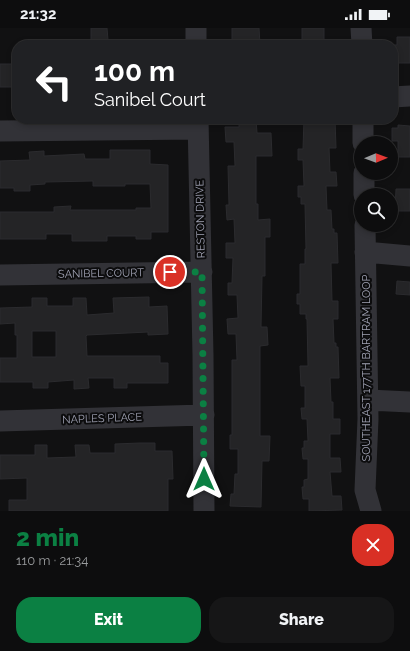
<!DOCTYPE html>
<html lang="en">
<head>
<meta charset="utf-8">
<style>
	:root { --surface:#0d0d0e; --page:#161617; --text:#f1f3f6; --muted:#9a9c9e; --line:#2d2d2e; --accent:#0b8043 }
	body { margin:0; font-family:Raleway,sans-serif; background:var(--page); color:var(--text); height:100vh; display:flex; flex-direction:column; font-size:15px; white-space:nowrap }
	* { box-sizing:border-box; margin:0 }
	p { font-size:13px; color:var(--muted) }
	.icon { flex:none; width:22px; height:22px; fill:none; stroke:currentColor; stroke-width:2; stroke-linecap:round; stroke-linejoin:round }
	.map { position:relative; height:483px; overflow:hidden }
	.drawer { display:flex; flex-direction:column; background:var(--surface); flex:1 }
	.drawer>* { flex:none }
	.hud { position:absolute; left:12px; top:12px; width:386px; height:84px; border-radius:16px; box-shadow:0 2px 6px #0003,0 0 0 1px var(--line); background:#202124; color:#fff; overflow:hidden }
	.needle { width:26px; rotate:89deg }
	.tools { position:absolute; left:354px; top:108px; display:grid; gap:8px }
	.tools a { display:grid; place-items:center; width:44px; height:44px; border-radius:50%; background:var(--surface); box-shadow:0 2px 6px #0003,0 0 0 1px var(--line); font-size:20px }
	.pin { position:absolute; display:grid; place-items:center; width:34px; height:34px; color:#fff; margin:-17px; border:2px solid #fff; border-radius:50%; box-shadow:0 1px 4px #0007 }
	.me { position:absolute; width:44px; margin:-22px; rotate:0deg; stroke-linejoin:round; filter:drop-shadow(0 0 3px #0008) }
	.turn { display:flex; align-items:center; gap:14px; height:84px; padding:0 16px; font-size:18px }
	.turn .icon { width:52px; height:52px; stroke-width:2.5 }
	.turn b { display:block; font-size:28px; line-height:34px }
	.round { display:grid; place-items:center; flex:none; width:42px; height:42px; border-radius:16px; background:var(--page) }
	.head { display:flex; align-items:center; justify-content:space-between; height:68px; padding:0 16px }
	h1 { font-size:24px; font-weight:800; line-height:30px; color:var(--accent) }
	.primary-button { display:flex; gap:8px; margin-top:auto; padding:8px 16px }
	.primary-button a { flex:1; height:46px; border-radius:16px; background:var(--accent); color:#fff; font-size:16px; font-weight:800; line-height:46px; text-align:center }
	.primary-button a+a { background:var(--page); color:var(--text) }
	.status { display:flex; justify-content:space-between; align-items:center; height:28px; padding:0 20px; background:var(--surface); direction:ltr }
	.status svg { height:11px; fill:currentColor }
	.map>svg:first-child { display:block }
</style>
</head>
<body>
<div class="status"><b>21:32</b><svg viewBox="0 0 49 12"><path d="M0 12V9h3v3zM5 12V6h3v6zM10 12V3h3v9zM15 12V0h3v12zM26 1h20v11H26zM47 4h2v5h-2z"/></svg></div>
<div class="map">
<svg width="410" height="483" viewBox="0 0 410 483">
	<rect width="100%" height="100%" fill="#111112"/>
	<path fill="#242426" stroke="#2b2b2e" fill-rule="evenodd" d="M91,0h16l1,12h-17z
		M232,0h27l1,17h-28z
		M302,0h22v17h-22z
		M397,9h13v26h-17v-18h4z
		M0,36h17v23h-17z
		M239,91h17l1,14h14l1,23h-16v48h2v16l12,-1v18h-5v39h-3l-1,51h6l1,18 -8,1v90h10l-1,25h-7l-1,46 -31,-1 1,-12h3l1,-20h3v-25h-8v-14h2v-75h5l-1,-26h-8l-1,-15 11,-1 -1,-23h-9v-12h4l1,-25h-7v-15h9l-1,-24 -7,1 -1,-15h3l-1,-39h7l-1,-24h-8l-1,-15h14z
		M304,91h31l1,29h-7l1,24h6l1,14h-11l1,24h4l1,19h2v4h3l1,30h-7l1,38h6v18h-5l1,24h2v4h2l1,31h-9l1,24h2v17h7v15h-10v24h10l1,14h-11l2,24h9l1,14 -33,1v-12h-6l-1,-12h2v-7l4,-1v-20h-5l-1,-11h2v-7h4l-1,-22h-5l-1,-11h4v-22h-4l-1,-20h8l-1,-47h-1v-5h-6v-10h-3v-10h3v-30h5v-15h1l-1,-45h-4v-7h-3v-11h6l-1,-26h-5v-11h5z
		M398,97l12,1v31h-12v-16h-6v-13h6z
		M110,122h40v14l18,1v67h-17v7h-15v-3h-29v5h-35v-7h-26v5h-46v-27h54v-5l17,-1 -1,4h66v-2h15l-1,-24h-25v2h-32v-5l-48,1v2l-15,1v6h-16v-3h-14v-27l30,-1 -1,-8 15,-1v5l40,-2 1,5h25z
		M396,161h14v22h-15z
		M397,253l13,1v13l-14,-1z
		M149,269v10l18,-1 1,28 -20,1v-3l-61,3 -1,1 1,20h73v7h8v20h-41v5h-13v-10h-26l1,10 -15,1v-9l-26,2v6h-15v-6h-33v-24h17v-23h-2v-12l-15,1v-16l32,-1v-9h15v8h26v-8h13l1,17 27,-2 -1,-15zM32,303h24v26h-24z
		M140,415h15v8h17l1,28h-5v32h-159v-11h18v-22l-27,1v-24h35v-10h12v13l29,-1 -1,-12h14l1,8h25v-9z"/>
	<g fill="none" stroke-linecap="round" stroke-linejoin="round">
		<path stroke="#323237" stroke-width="21" d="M196,0v17
			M361,0l1,17
			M393,69l17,-1
			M198,91l5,236 1,156
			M363,91v24
			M0,103l198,-2
			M364,145v22
			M365,197l3,194 -3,71 6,21
			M365,224l45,4
			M0,247l202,-3
			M368,372l42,2
			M0,393l204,-6"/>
	</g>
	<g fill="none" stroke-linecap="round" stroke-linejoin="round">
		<path stroke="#0b8043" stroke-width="7" stroke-dasharray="0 12.6" d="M170,244h32l2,207"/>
	</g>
	<g text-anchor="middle" stroke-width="4" stroke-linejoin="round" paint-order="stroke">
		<g font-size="11" fill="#a1a3b4" stroke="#0c0c0d">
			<text transform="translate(200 191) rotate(-91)" y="4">RESTON DRIVE</text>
			<text transform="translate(101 245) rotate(-1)" y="4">SANIBEL COURT</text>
			<text transform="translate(366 340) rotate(-90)" y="4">SOUTHEAST 177TH BARTRAM LOOP</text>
			<text transform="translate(102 390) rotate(-2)" y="4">NAPLES PLACE</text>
		</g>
	</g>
</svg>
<div class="tools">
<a><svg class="needle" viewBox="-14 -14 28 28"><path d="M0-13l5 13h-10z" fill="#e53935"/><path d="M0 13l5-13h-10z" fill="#9a9c9e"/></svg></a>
<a><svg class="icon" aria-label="search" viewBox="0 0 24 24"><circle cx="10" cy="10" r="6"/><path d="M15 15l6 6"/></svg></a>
</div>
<div class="pin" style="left:170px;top:244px;background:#d93025"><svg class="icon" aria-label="arrive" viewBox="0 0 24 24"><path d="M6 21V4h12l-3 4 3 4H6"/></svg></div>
<svg class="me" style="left:204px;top:451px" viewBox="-20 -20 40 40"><path d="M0-17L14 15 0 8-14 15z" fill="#0b8043" stroke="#fff" stroke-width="4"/></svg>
<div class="hud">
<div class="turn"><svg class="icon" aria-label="left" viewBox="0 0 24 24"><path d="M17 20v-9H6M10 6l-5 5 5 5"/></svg><div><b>100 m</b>Sanibel Court</div></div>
</div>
</div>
<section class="drawer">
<div class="head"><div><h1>2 min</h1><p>110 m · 21:34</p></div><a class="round" style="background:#d93025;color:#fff"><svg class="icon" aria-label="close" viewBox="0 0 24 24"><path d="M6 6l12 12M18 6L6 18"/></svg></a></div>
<div class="primary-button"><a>Exit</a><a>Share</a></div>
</section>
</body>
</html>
